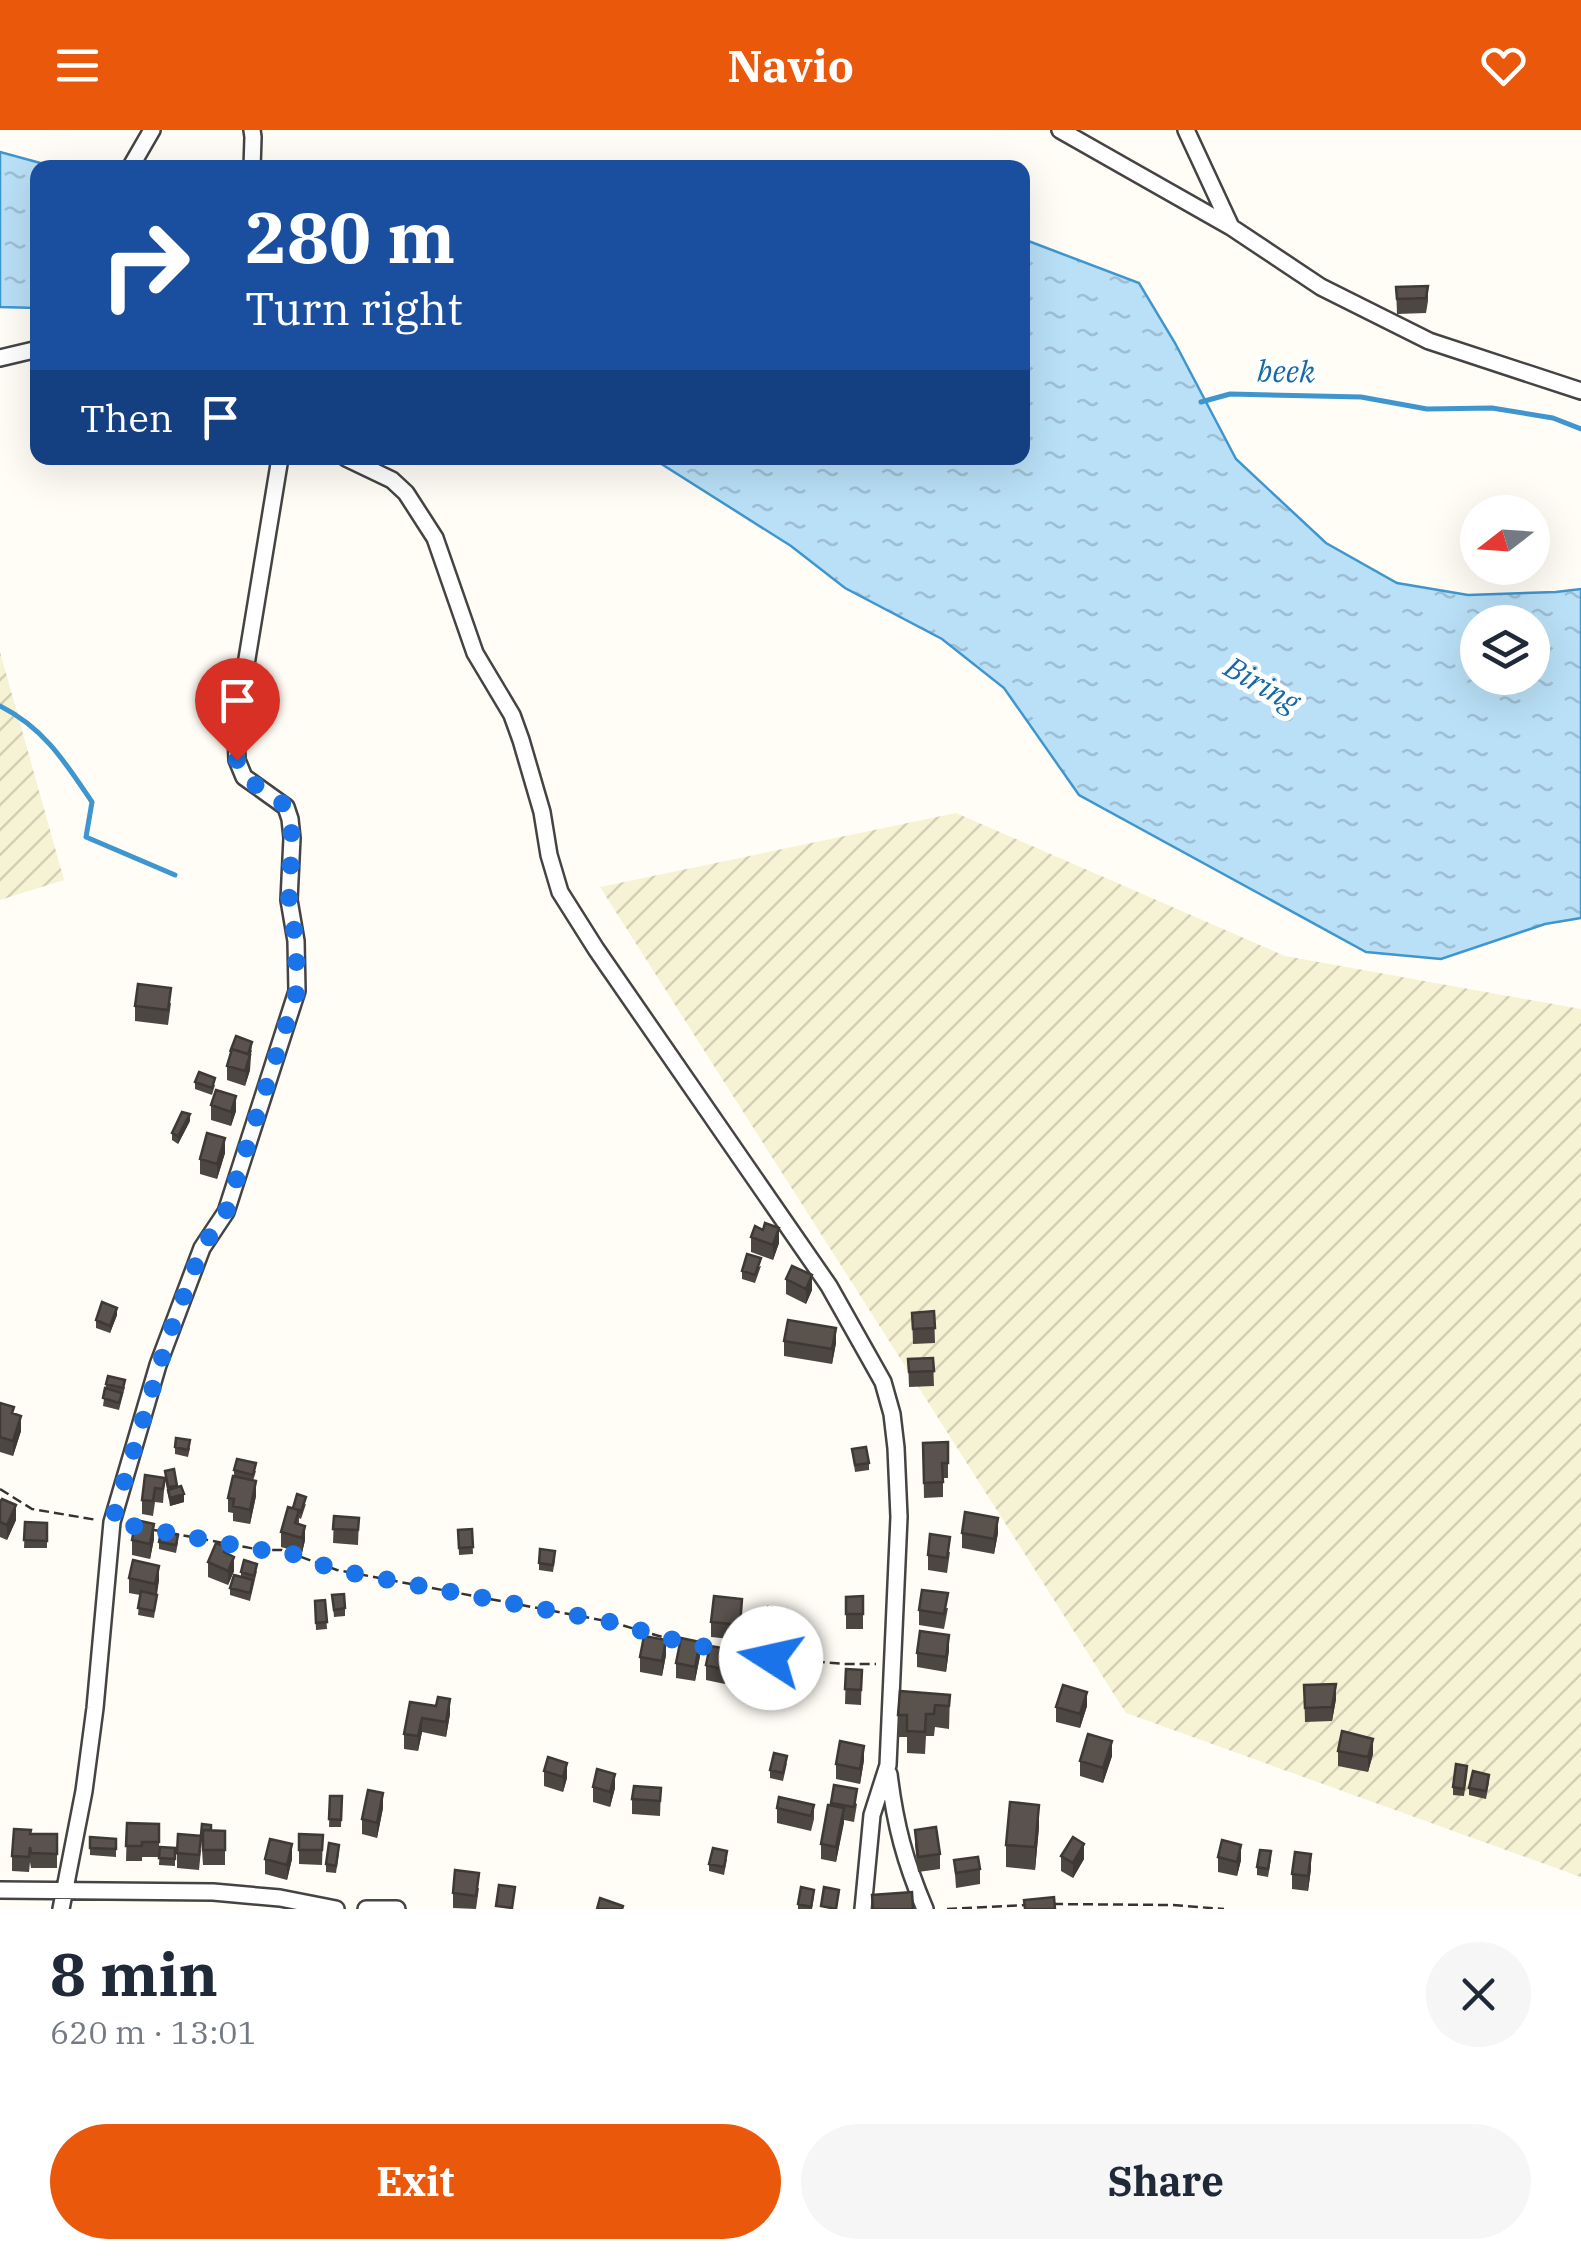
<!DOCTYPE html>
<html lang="en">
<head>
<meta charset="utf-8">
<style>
	:root { --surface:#fff; --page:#f6f6f7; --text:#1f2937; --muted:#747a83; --accent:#ea580c }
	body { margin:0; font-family:"IBM Plex Serif",serif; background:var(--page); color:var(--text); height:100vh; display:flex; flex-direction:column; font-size:38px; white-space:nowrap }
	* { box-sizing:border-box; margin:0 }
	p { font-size:32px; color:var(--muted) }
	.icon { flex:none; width:55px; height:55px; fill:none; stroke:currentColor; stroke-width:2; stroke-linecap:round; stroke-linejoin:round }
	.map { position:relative; height:1779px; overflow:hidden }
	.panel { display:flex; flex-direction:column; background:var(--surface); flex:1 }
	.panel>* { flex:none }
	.banner { position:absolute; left:30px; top:30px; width:1000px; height:305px; border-radius:20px; box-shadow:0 10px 40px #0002; background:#1a4fa0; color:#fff; overflow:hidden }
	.needle { width:65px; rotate:253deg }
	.fabs { position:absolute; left:1460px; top:365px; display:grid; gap:20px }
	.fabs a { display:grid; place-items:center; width:90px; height:90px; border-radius:50%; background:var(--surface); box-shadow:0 10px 40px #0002; font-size:50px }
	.pin { position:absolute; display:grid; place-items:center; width:85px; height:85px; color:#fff; margin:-102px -42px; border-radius:50% 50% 50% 0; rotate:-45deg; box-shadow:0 0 10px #0007 }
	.pin .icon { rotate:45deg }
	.me { position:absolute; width:110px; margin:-55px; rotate:280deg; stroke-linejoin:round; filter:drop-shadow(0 0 8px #0008) }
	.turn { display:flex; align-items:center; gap:35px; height:210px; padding:0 50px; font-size:45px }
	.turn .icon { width:130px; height:130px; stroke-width:2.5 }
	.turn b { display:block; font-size:70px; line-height:85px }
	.then { display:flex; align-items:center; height:95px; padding:0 50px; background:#0003; gap:20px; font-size:38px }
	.round { display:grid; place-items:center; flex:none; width:105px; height:105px; border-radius:52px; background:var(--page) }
	.headline { display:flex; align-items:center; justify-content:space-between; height:170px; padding:0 50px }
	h1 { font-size:60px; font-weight:700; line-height:75px }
	.button { display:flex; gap:20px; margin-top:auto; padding:20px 50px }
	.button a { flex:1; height:115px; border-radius:60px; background:var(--accent); color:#fff; font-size:40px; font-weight:700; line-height:115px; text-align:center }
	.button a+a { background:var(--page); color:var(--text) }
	header { display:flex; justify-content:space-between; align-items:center; height:130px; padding:0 50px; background:var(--accent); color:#fff; font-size:45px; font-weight:700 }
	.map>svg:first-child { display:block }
</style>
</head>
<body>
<header><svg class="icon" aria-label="menu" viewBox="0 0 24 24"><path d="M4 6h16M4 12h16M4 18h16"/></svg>Navio<svg class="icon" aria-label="heart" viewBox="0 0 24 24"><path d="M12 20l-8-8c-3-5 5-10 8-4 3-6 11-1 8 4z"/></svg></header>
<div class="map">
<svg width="1581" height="1779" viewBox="0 0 1581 1779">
	<defs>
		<pattern id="farmland-furrows" width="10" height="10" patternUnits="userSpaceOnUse" patternTransform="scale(2.5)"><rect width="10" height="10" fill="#f6f3d4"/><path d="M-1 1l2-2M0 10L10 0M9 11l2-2" fill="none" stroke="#d2cfb5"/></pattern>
		<pattern id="water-ripples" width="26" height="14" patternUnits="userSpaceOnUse" patternTransform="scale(2.5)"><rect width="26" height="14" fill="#b9e0f7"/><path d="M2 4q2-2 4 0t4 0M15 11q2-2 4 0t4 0" fill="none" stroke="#9ebfd3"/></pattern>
	</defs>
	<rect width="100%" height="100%" fill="#fffdf5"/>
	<path fill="url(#farmland-furrows)" d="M0,522l64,228 -64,20z
		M956,683l329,143 296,53v868l-455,-164 -526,-826z"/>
	<path fill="url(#water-ripples)" stroke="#3f96cf" stroke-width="2.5" fill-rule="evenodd" d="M0,22l55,15 -17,1 -1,140 -37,-1z
		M1023,109l116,44 36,60 61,116 90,84 71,40 71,12 88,-3 25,-3v329l-36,6 -104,35 -75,-7 -287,-157 -75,-107 -62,-49 -97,-51 -54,-42 -139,-88h370zM1478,492h54v56h-54z"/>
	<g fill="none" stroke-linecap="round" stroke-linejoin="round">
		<path stroke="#3f96cf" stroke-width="5" d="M1201,272l29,-8 131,3 66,12 65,-1 61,10 28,11
			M0,576c44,22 65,56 92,96l-6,35 89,38"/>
		<g stroke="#444" stroke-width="20">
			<path id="minor" d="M252,0l1,7 -1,31
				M1060,0l171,97 90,60 108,54 152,50
				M1186,0l45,97
				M130,38l22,-38
				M0,228l38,-9
				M346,328l46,22 14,13 29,45 40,115 37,62 9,25 21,72 7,43 11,37 36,57 233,337 54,96 9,32 4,34 3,69 -11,248 -16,50 -9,94
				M889,1644c6,50 16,88 36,135
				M0,1760l213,2 67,6 56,11
				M61,1779l23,-118 11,-83 17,-186 46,-157 44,-117 24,-36 71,-221 -1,-50 -7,-41 3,-62 -2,-19 -4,-12 -42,-30 -7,-17 -1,-26 5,-39 39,-237
				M366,1779h31"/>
		</g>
		<path stroke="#333" stroke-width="2.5" stroke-dasharray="10 5" stroke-linecap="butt" d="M0,1359l32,20 65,11
			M154,1400l107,20h21l55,20 274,52 72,21
			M730,1521l17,3
			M755,1526l89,8h32
			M1053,1774l119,1 52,4
			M947,1779l79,-4"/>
		<use href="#minor" stroke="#fff" stroke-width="15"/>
	</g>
	<path fill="#4d4742" d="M1428,156v15l-2,12 -29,1 -1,-27z
		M171,873l-3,22 -33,-4v-15z
		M252,920l-2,6v14l-5,16 -18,-6v-14z
		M195,952l20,3 -3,10 -17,-6z
		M211,975l25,6 -5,15 -20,-6z
		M190,991l-12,23 -6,-4v-7z
		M225,1023l-8,26 -17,-5v-15z
		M751,1107l28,6 -6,17 -22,-8z
		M761,1136l-6,17 -13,-4v-8z
		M786,1149l26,11 -6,14 -20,-10z
		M934,1181l1,32 -22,1 -1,-31z
		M117,1185l-7,18 -14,-5v-8z
		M784,1211l52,2 -4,21 -48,-8z
		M933,1228l1,28 -25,1 -1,-28z
		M106,1254l19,3 -6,23 -16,-4z
		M0,1273l14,10 7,18 -8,25 -13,-4z
		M948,1312v36h-5v19l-19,1 -1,-55z
		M175,1317l15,1 -2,9 -13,-3z
		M852,1319l17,14v7l-14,2z
		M174,1339l3,18 7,15 -14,4 -5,-28 -2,25 -8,-1 -2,14 -11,-2v-14l23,-22v-7z
		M234,1340l22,1 -3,10 3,15 -6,28 -17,-3v-8l-5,-1v-14l6,-21z
		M0,1372l16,18 -9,20 -7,-3z
		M306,1374l-5,15 -2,-1v6l6,16 -3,13 -21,-6v-15l12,-24z
		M334,1386l25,2 -1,27 -25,-2z
		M25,1392l22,1v25h-23z
		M472,1399l1,25 -14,1 -1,-25z
		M962,1403h36l-4,21 -32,-6z
		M154,1409l-4,20 -18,-4v-15z
		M159,1412h19l-2,11 -17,-4z
		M950,1422l-3,21 -19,-3v-15z
		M226,1423l8,18 -6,14 -20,-8v-15z
		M555,1428l-2,14 -14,-2v-7z
		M257,1441l-7,30 -20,-6v-7l11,-11v-5z
		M129,1448l30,2 -5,38 -16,-3 2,-20 -11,-2z
		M332,1465l13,13v8l-11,1z
		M863,1466v33h-17v-32z
		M325,1470l2,29 -11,1 -1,-29z
		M948,1478l-4,21 -25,-4v-15z
		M742,1484l-2,26 -29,-3v-15z
		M787,1494l-2,21 -20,-2v-15z
		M949,1520l-3,22 -29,-5v-14z
		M666,1525l-4,21 -22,-4v-15z
		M700,1526l-5,25 -19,-3v-15z
		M729,1534l-4,20 -19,-4v-15z
		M846,1539l16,1 -1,35 -16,-1z
		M756,1540l-4,23 -16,-3v-14z
		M1304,1555l32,14 -4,22 -27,1z
		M950,1565l-1,34 -14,-2 -1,9h-8l-1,18 -18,-1v-16h-9v-22z
		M410,1572l40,12 -4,23 -24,-5 -4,19 -14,-2v-15z
		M1087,1576l-7,22 -24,-6v-15z
		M1338,1621l35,3 -5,18 -30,-6z
		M1112,1626l-9,27 -23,-7v-15z
		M864,1630l-4,24 -24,-5v-15z
		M787,1633l-4,18 -13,-3v-8z
		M544,1641l23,7 -4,14 -19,-6z
		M1467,1643l-3,23 -11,-1v-8z
		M1489,1652l-3,17 -17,-4v-7z
		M834,1655l23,19 -3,18 -10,-2 -8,42 -15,-3v-15l10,-38z
		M593,1657l22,1 -5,19 -17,-5z
		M661,1658l-1,28 -28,-2v-15z
		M330,1666h12l-1,31h-12z
		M814,1675v14l-3,12 -34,-8v-15z
		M383,1678l-6,30 -15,-4v-15z
		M127,1693l32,1v33h-17v4h-16z
		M1039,1697l-4,43 -29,-3v-22z
		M211,1700l14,1v34h-22l-2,-30z
		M915,1700l25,24v15l-22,3 -3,-27z
		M30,1704h27v34h-26l-1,-6 -1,10 -17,-1v-15z
		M299,1704l24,1 -1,30 -23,-1z
		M90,1707l26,2v18l-26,-2z
		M160,1717l15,1v18l-16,-1z
		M201,1720l-2,20 -22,-2v-15z
		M339,1722l-3,21 -10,-1v-8z
		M1061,1726l23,3 -11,19 -12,-7z
		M1218,1727l23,3 -4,16 -19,-4z
		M265,1729h27l-5,21 -22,-6z
		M727,1729l-3,16 -15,-4v-7z
		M1271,1729l-3,18 -11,-2v-8z
		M954,1730l26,9v15l-24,4z
		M1311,1739l-3,22 -16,-2v-15z
		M479,1758l-3,21 -23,-1v-15z
		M814,1767l-2,12h-14v-5z"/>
	<path fill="#3f3936" d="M252,912l-2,28 -5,16 2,-29z
		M236,966v15l-5,15v-14z
		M190,984v7l-12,23v-8z
		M225,1008v15l-8,26v-15z
		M779,1098v15l-6,17v-15z
		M812,1145v15l-6,14v-15z
		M117,1178v7l-7,18v-7z
		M836,1198v15l-4,21v-15z
		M21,1286v15l-8,25v-15z
		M256,1351v15l-6,28v-14z
		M184,1364v8l-14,4v-8z
		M16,1375v15l-9,20v-15z
		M998,1388v15l-4,21v-15z
		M154,1394v15l-4,20v-15z
		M305,1396v14l-3,13v-15z
		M234,1427v14l-6,14v-14z
		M159,1436v14l-4,19v-15z
		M949,1505v15l-3,22v-15z
		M666,1510v15l-4,21v-15z
		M700,1512v14l-5,25v-14z
		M729,1519v15l-4,20v-14z
		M756,1526v14l-4,23v-15z
		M1336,1554v15l-4,22v-14z
		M1087,1562v14l-7,22v-14z
		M450,1569v15l-4,23v-15z
		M422,1588v14l-4,19v-15z
		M1373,1609v15l-5,18v-15z
		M1112,1611v15l-9,27v-15z
		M864,1616v14l-4,24v-15z
		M567,1633v15l-4,14v-15z
		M615,1644v14l-5,19v-15z
		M383,1663v15l-6,30v-15z
		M1039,1675v22l-4,43v-23z
		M844,1678v15l-8,39v-15z
		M292,1714v15l-5,21v-15z
		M1084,1714v15l-11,19v-15z
		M1241,1715v15l-4,16v-14z
		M1311,1724v15l-3,22v-15z"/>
	<path fill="#5a524d" stroke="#3f3936" stroke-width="2.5" d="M1428,156l-2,12 -29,1 -1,-12z
		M138,854l33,4 -3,22 -33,-4z
		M236,906l16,6 -4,12 -16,-5 -2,3z
		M232,919l18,6 -5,16 -18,-5z
		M199,942l16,6 -3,10 -17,-6z
		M216,960l20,6 -5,16 -20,-7z
		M182,982l8,2 -12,22 -6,-3z
		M207,1003l18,5 -8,26 -17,-5z
		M765,1093l14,5 -6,17 -22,-8 4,-11 8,4z
		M747,1124l14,4 -6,17 -13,-4z
		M792,1136l20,9 -6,14 -20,-10z
		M102,1172l15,6 -7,18 -14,-6z
		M934,1181l1,17 -22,1 -1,-16z
		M788,1190l48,8 -4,21 -48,-8z
		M933,1228l1,13 -25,1 -1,-13z
		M108,1246l17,4 -2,8 -17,-4z
		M105,1258l17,5 -3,10 -16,-5z
		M0,1273l14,4 -2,6 9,3 -8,25 -13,-4z
		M176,1308l14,2 -2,10 -13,-3z
		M948,1312v21h-6l1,19 -19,1 -1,-40z
		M866,1317l3,16 -14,2 -3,-16z
		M237,1329l19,4 -3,12 -19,-5z
		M174,1339l3,17 -9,1 -3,-16z
		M145,1345l20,3 -2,11 -8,-1 -2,13 -11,-1z
		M233,1346l23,5 -6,29 -17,-4 1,-7 -6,-1z
		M181,1356l3,8 -14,4 -2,-8z
		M297,1364l9,3 -5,15 -8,-4z
		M2,1369l14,6 -9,20 -7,-3v-20z
		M288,1377l11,3 -4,13 10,3 -3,12 -21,-6z
		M965,1382l33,6 -4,21 -32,-6z
		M334,1386l25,2 -1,12 -25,-1z
		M136,1390l18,4 -4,20 -18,-4z
		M25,1392l22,1v18l-23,-1z
		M472,1399l1,18 -14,1 -1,-18z
		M161,1401l17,4 -2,10 -17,-3z
		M930,1404l20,3 -3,21 -19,-3z
		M216,1413l10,4 -2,5 10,5 -6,14 -20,-9z
		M540,1419l15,2 -2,14 -14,-2z
		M133,1430l26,6 -4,18 -26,-6z
		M244,1430l13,4 -3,12 -13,-4z
		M234,1445l19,5 -3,13 -20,-5z
		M922,1460l26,3 -4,21 -25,-4z
		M141,1461l16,4 -3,16 -16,-3z
		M344,1464l1,14 -11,2 -2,-15z
		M714,1466l28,3 -2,26 -29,-3z
		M863,1466v18h-17v-17z
		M325,1470l2,22 -11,1 -1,-22z
		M768,1477l19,3 -2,20 -20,-2z
		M920,1501l29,4 -3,22 -29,-4z
		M644,1506l22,4 -4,21 -22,-4z
		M681,1508l19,4 -5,25 -19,-4z
		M710,1516l19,3 -4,21 -19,-5z
		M739,1523l17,3 -4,22 -16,-2z
		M846,1539l16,1 -1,20 -16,-1z
		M1336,1554l-4,23 -27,1 -1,-23z
		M1063,1555l24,7 -7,22 -24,-7z
		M900,1561l50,4 -1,11 -14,-1 -1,9h-8l-1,18 -18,-1v-16h-9z
		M438,1567l12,2 -4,23 -24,-4 -4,18 -14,-2 6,-32 26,4z
		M1342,1601l31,8 -5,18 -30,-6z
		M1088,1604l24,7 -9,27 -23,-7z
		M840,1611l24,5 -4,23 -24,-5z
		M774,1623l13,3 -4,17 -13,-3z
		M548,1627l19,6 -4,14 -19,-6z
		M1456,1634l11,2 -3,23 -11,-2z
		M597,1639l18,5 -5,18 -17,-5z
		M1473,1641l16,4 -3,16 -17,-3z
		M834,1655l23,4 -3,18 -23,-4z
		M634,1656l27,2 -1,13 -28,-2z
		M368,1660l15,3 -6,30 -15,-4z
		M330,1666h12l-1,24 -12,-1z
		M779,1667l35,8 -3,11 -34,-8z
		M1010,1672l29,3 -4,42 -29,-2z
		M828,1675l16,3 -8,39 -15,-3z
		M127,1693l32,1v18h-17v4h-16z
		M202,1694l9,1v5h-8v5h-2z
		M936,1697l4,27 -22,3 -3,-27z
		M14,1699l17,1 -1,4h27v20l-26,-1 -1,-6 -1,10 -17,-1z
		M203,1700l22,1v19h-22z
		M178,1704l23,2 -2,19 -22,-2z
		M299,1704l24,1 -1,15h-23z
		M90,1707l26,2v10l-26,-1z
		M1073,1707l11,7 -11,19 -12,-7z
		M270,1709l22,5 -5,21 -22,-6z
		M1222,1710l19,5 -4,17 -19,-5z
		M329,1713l10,2 -3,21 -10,-2z
		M160,1717l15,1v11l-16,-1z
		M713,1718l14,3 -3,16 -15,-3z
		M1260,1720l11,1 -3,18 -11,-2z
		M1295,1722l16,2 -3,22 -16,-2z
		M978,1727l2,12 -24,4 -2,-13z
		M455,1740l24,3 -3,23 -23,-3z
		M499,1755l16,2 -3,21 -16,-2z
		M801,1757l13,3 -3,17 -13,-3z
		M824,1757l15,3 -3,19 -15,-3z
		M912,1762l1,17h-40l-1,-14z
		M1054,1767l1,12h-30l-1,-9z
		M600,1768l23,8 -1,3h-25z"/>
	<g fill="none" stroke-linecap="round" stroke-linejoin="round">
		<path stroke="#1a73e8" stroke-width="18" stroke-dasharray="0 32.4" d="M237,630l7,17 42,29 4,13 2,19 -3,62 7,41 1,50 -71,221 -24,36 -34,90 -56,184 149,28h21l54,20 275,52 77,22 83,14"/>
	</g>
	<g text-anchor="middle" stroke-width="10" stroke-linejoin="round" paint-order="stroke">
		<g font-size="30" font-style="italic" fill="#1768a6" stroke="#fff">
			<text transform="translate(1286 242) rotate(1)" y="10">beek</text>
			<text transform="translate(1262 555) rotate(30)" y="10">Biring</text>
		</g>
	</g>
</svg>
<div class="fabs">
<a><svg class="needle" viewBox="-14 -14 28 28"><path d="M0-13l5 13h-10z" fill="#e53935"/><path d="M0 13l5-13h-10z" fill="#747a83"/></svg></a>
<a><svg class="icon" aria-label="layers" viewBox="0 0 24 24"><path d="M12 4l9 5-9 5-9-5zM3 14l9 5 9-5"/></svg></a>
</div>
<div class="pin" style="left:237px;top:630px;background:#d93025"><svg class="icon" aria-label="arrive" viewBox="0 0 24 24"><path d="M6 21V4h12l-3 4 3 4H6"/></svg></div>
<svg class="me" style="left:771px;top:1528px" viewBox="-20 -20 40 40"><circle r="19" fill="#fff"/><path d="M0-13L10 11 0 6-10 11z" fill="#1a73e8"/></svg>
<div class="banner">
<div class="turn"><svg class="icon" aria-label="right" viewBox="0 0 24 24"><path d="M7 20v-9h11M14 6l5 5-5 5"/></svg><div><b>280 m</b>Turn right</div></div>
<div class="then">Then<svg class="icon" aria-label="arrive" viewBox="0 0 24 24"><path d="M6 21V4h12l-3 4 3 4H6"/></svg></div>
</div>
</div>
<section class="panel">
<div class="headline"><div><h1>8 min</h1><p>620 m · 13:01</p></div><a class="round"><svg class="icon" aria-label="close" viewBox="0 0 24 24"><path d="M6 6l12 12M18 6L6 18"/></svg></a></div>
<div class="button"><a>Exit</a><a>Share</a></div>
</section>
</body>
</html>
